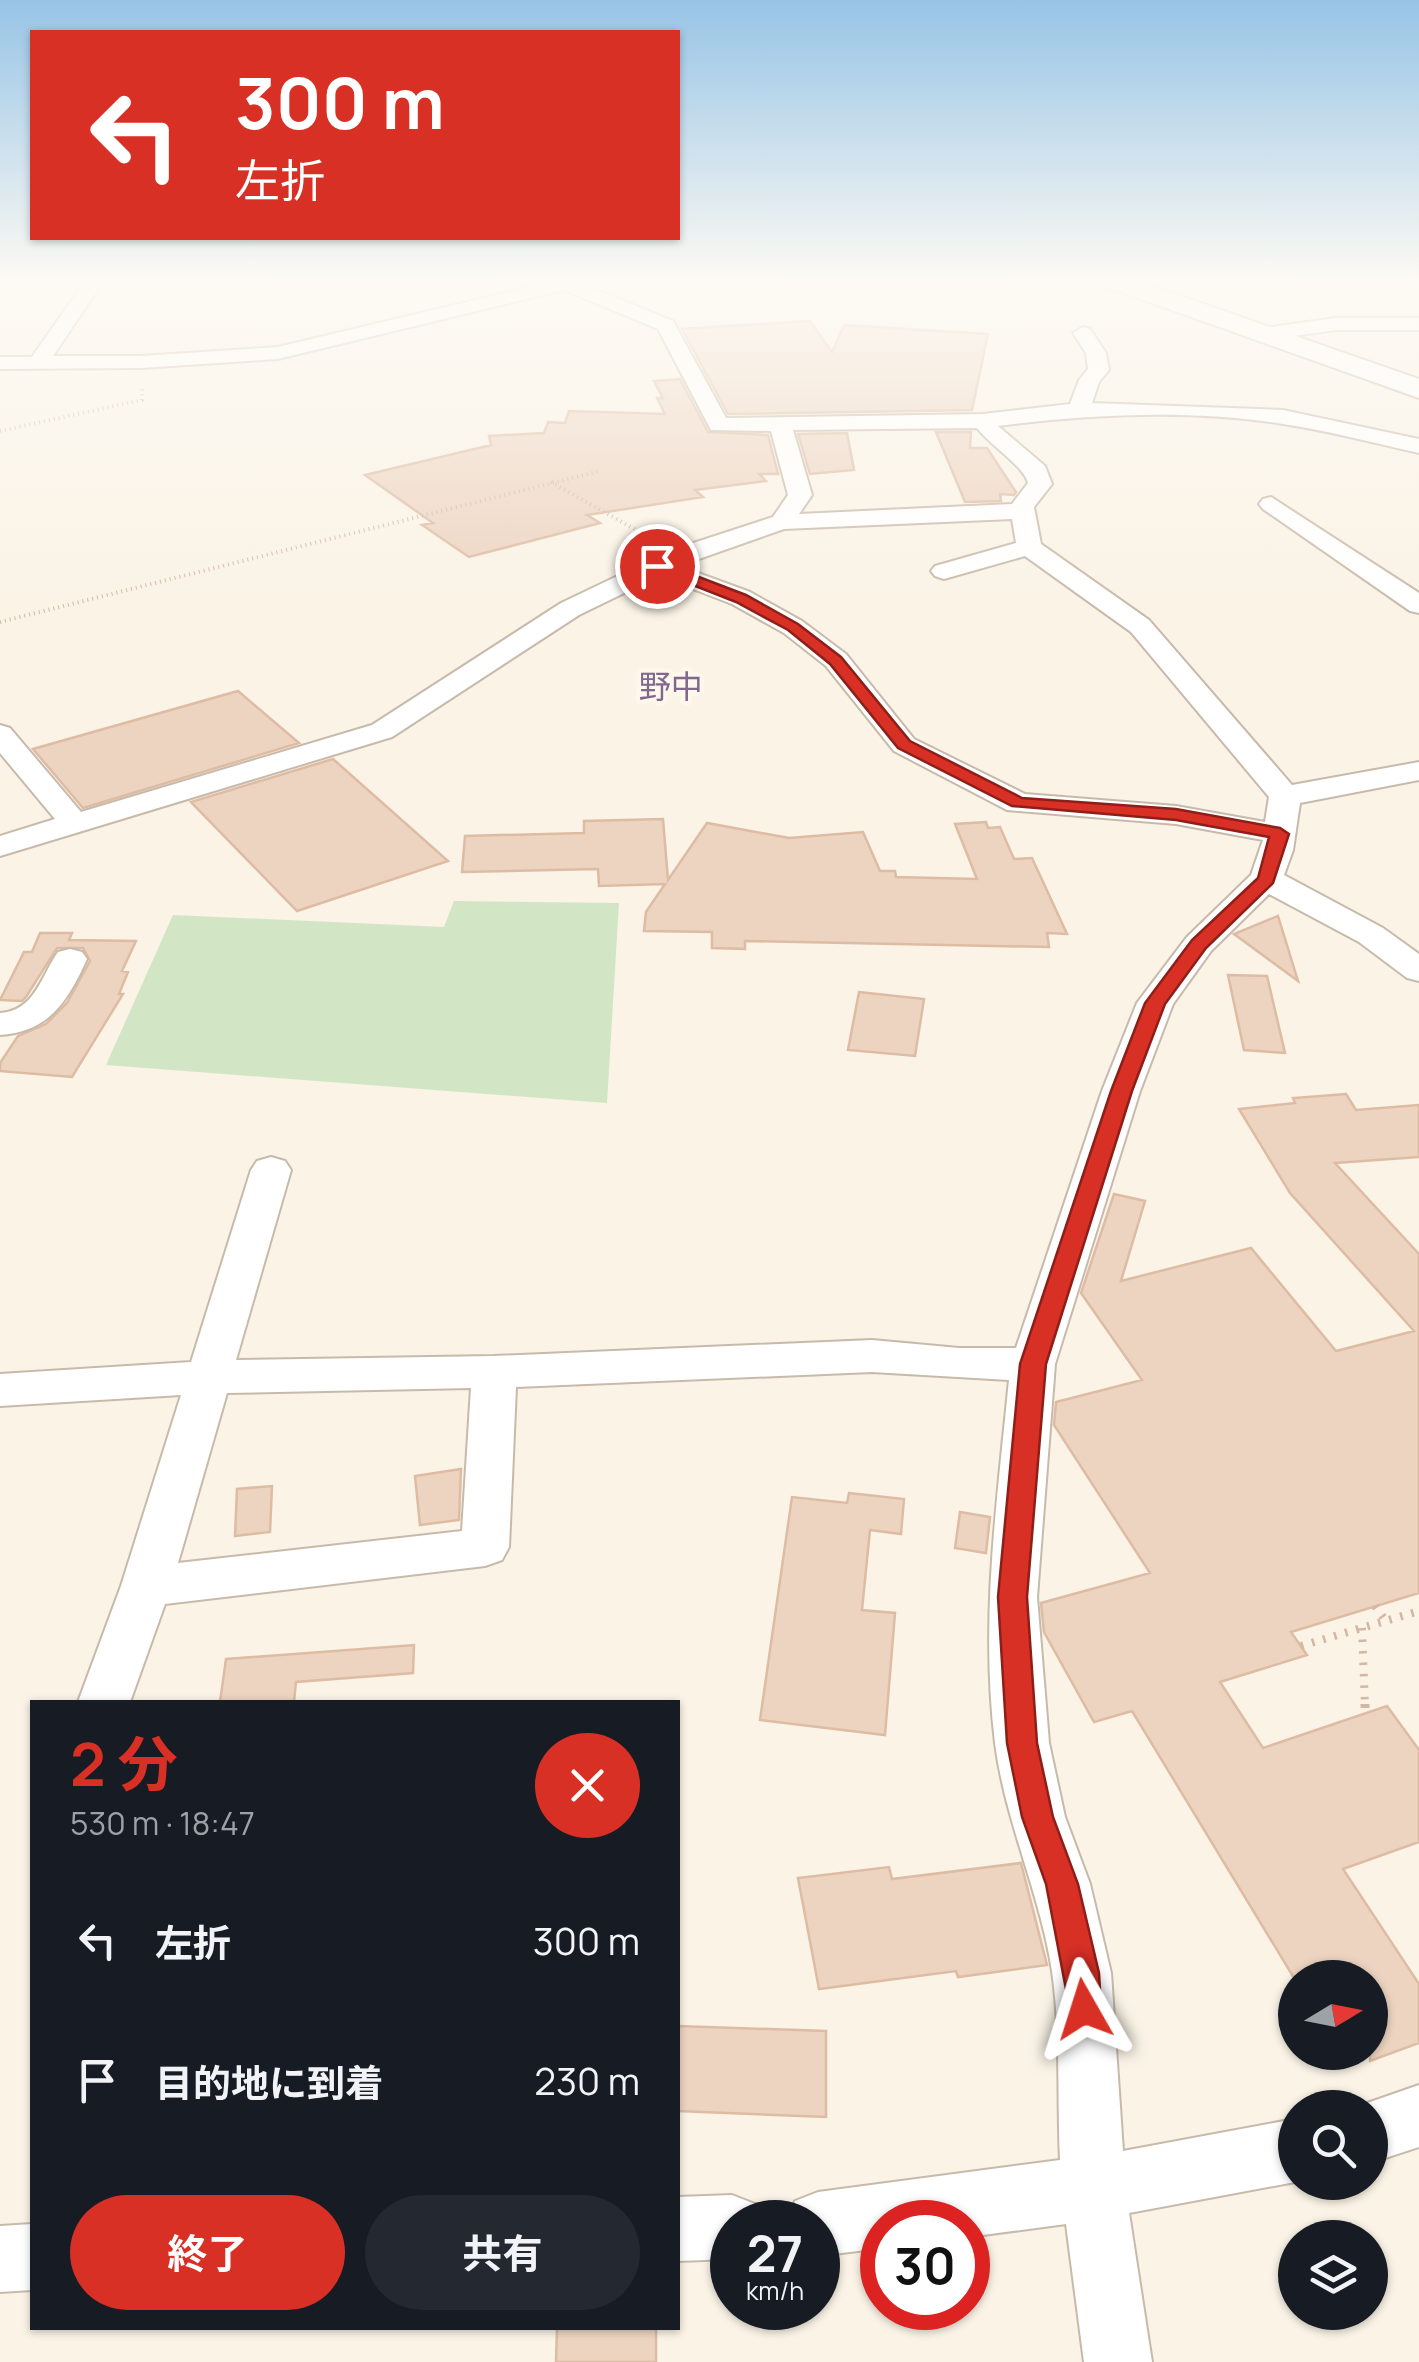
<!DOCTYPE html>
<html lang="ja">
<head>
<meta charset="utf-8">
<style>
	:root { --surface:#171b24; --page:#242831; --text:#f1f3f6; --muted:#9ea1a6; --accent:#d93025 }
	body { margin:0; font-family:Manrope,"Noto Sans JP",sans-serif; background:var(--page); color:var(--text); height:100vh; display:flex; flex-direction:column; font-size:38px; white-space:nowrap }
	* { box-sizing:border-box; margin:0 }
	p { font-size:32px; color:var(--muted) }
	.icon { flex:none; width:55px; height:55px; fill:none; stroke:currentColor; stroke-width:2; stroke-linecap:round; stroke-linejoin:round }
	.map { position:relative; flex:1; overflow:hidden }
	.sheet { position:absolute; left:30px; top:1700px; width:650px; height:630px; display:flex; flex-direction:column; background:var(--surface); border-radius:0px; box-shadow:0 2px 8px #0004 }
	.sheet>* { flex:none }
	.banner { position:absolute; left:30px; top:30px; width:650px; height:210px; border-radius:0px; box-shadow:0 2px 8px #0004; background:#d93025; color:#fff; overflow:hidden }
	.needle { width:65px; rotate:80deg }
	.fabs { position:absolute; left:1278px; top:1960px; display:grid; gap:20px }
	.fabs a { display:grid; place-items:center; width:110px; height:110px; border-radius:50%; background:var(--surface); box-shadow:0 2px 8px #0004; font-size:50px }
	.speed { position:absolute; left:710px; top:2200px; display:flex; gap:20px; font-size:50px; font-weight:700; text-align:center }
	.speed>* { display:grid; place-content:center; width:130px; height:130px; border-radius:50%; background:var(--surface); box-shadow:0 2px 8px #0004; line-height:1 }
	.speed small { font-size:25px; font-weight:400 }
	.speed .limit { border:15px solid #d22; background:#fff; color:#111 }
	.pin { position:absolute; display:grid; place-items:center; width:85px; height:85px; color:#fff; margin:-42px; border:5px solid #fff; border-radius:50%; box-shadow:0 2px 10px #0007 }
	.me { position:absolute; width:110px; margin:-55px; rotate:354deg; stroke-linejoin:round; filter:drop-shadow(0 0 8px #0008) }
	.turn { display:flex; align-items:center; gap:35px; height:210px; padding:0 40px; font-size:45px }
	.turn .icon { width:130px; height:130px; stroke-width:2.5 }
	.turn b { display:block; font-size:70px; line-height:85px }
	.round { display:grid; place-items:center; flex:none; width:105px; height:105px; border-radius:52px; background:var(--page) }
	.headline { display:flex; align-items:center; justify-content:space-between; height:170px; padding:0 40px }
	h1 { font-size:60px; font-weight:700; line-height:75px; color:var(--accent) }
	.cta { display:flex; gap:20px; margin-top:auto; padding:20px 40px }
	.cta a { flex:1; height:115px; border-radius:60px; background:var(--accent); color:#fff; font-size:40px; font-weight:700; line-height:115px; text-align:center }
	.cta a+a { background:var(--page); color:var(--text) }
	ul { padding:0; list-style:none }
	li { display:flex; align-items:center; gap:30px; height:140px; padding:0 40px }
	li div { flex:1 }
	li b { display:block; font-size:38px }
	li em { font-style:normal }
	.map>svg:first-child { display:block }
</style>
</head>
<body>
<div class="map">
<svg width="1419" height="2362" viewBox="0 0 1419 2362">
	<rect width="100%" height="100%" fill="#faf3e6"/>
	<path fill="#d2e6c6" d="M454,901l165,2 -12,200 -501,-38 67,-150 271,12z"/>
	<path fill="#edd4c1" stroke="#debca3" stroke-width="2.5" d="M810,321l22,31 12,-27 144,9 -16,76 -244,4 -46,-85z
		M680,379l28,53 60,3 10,39h-19l7,7 -71,9 8,7 -116,18 13,8 -131,34 -47,-32 11,-2 -68,-48 126,-30 -2,-9 55,-3 4,-11 17,1 4,-12 96,3 -8,-16h6l-9,-17z
		M936,432h35l-1,16h17l29,44 -2,3 -14,-1 1,7 -36,1z
		M847,433l7,37 -44,4 -12,-40z
		M238,691l61,52 -216,65 -50,-59z
		M333,759l115,102 -151,50 -106,-109z
		M663,819l5,61 39,-57 82,15 74,-6 17,39h15l1,6 81,2 -22,-55 31,-2 2,6 12,-1 14,32 18,-1 35,76 -20,-1 2,14 -304,-6v8l-33,-1v-16l-68,-1 2,-19 19,-28 -66,2 -1,-17 -136,3 3,-36 119,-3v-12z
		M1278,916l20,65 -64,-47z
		M40,933h32l-3,7 67,1 -14,30 6,1 -9,22h4l-51,83 -72,-6v-8l18,-27 28,-12 21,-21 23,-42 -7,-13h-26l-31,49 -4,4 -22,-1 24,-48h8z
		M1228,975l39,1 18,77 -41,-3z
		M859,992l65,7 -9,57 -67,-6z
		M1346,1094l10,16 63,-5v52l-84,6 84,91v339l-128,39 16,23 -87,27 43,66 124,-42 32,44v92l-76,27 76,115v59l-49,18v-83h-76l-162,-267 -38,11 -50,-90 -3,-29 109,-30 -96,-148 2,-23 86,-22 -61,-87 33,-99 31,7 -24,80 130,-33 85,103 78,-20 -124,-138 -51,-84 56,-6 -2,-5z
		M461,1469l-2,51 -39,5 -5,-49z
		M272,1486l-2,46 -35,4 2,-47z
		M849,1493l55,6 -3,35 -31,-4 -8,80 33,3 -10,122 -125,-15 32,-223 55,6z
		M960,1512l30,5 -4,36 -31,-5z
		M414,1645l-1,28 -117,9 -2,20h-74l6,-43z
		M1021,1863l26,102 -89,12 -2,-6 -137,18 -21,-111 91,-11 3,12z
		M678,2026l148,5v86l-148,-6z
		M557,2328h99v34h-100z"/>
	<g fill="none" stroke-linecap="round" stroke-linejoin="round">
		<g stroke="#c8baab" stroke-width="4">
			<path id="minor" d="M81,279h18l3,4 -49,73h88l137,-9 269,-64 -2,-4h45l-5,6 88,36 53,97 257,-4 87,-10 9,-24 9,-11 -2,-16 -13,-20 10,-6 7,2 16,24 3,17 -10,12 -7,21 191,7 136,29v14c-45,-10 -90,-22 -136,-29 -93,-15 -192,-10 -285,2l47,40 7,18 -18,23 7,37 108,76 143,165 127,-23v18l-119,23 -7,47 -9,25 99,53 36,26v27l-12,-3 -48,-36 -90,-48 -58,57 -38,53 -33,87 -85,273 -18,233 12,146 16,74 25,67 21,89 12,178 172,-32v63l-166,31 23,149h-68l-18,-138 -98,13v-15h-86v26l-64,8v-34h-32l9,-21 23,-9 242,-32c-3,-62 1,-128 -8,-189 -12,-78 -47,-150 -57,-228 -15,-123 2,-241 14,-363l-137,-8 -356,15 -7,160 -7,13 -17,6 -320,38 -35,98h-52l43,-116 60,-191 -181,11v-32l191,-12 60,-192 6,-9 14,-4 14,4 6,9 -55,190 258,-4 378,-16 87,8h57l86,-257 35,-88 50,-66 64,-62 12,-35 -87,-16 -169,-14 -113,-59 -68,-85 -42,-33 -52,-29 -73,-28 -80,39 -187,122 -392,119v-20l55,-17 -55,-66v-28l10,3 71,84 291,-87 189,-122 111,-53 101,-33 15,-22 -17,-64 -60,-1 -53,-101 -94,-39 -286,69 -137,9 -141,1v-12h32l52,-74zM977,428c13,17 47,38 51,55l-16,21 -213,10 13,-19 -19,-65zM1012,519l4,24 -81,23 -4,5 4,5 9,3 81,-23 106,76 138,165 -4,25 -89,-16 -151,-12 -111,-55 -68,-85 -44,-33 -52,-29 -71,-26 105,-37zM471,1388l-9,143 -284,32 49,-170z
				M1336,318h83v12h-83l-72,10 -10,-6 10,-6z
				M1271,497l148,96v20l-9,-2 -147,-102 -4,-5 4,-5z
				M70,949l12,3 5,7c-19,42 -38,73 -87,76v-22c35,-2 41,-37 58,-61z
				M1419,2085v62l-49,16v-55h-17z
				M732,2195l23,9 8,18h-31v37l-54,2v-64z
				M32,2224v66l-32,2v-66z"/>
		</g>
		<g stroke="#cbbaa9" stroke-width="4">
			<path id="secondary" d="M1095,279h37l287,100v19l-320,-114z"/>
		</g>
		<path stroke="#d2b8a4" stroke-width="4" stroke-dasharray="1 4" stroke-linecap="butt" d="M0,431l142,-31v-14
			M551,482l103,58
			M0,622l600,-151"/>
		<path stroke="#d2b8a4" stroke-width="8" stroke-dasharray="2.5 9" stroke-linecap="butt" d="M1375,1606l11,15
			M1362,1628l3,79
			M1301,1646l118,-35"/>
		<path stroke="#d2b8a4" stroke-width="9" stroke-dasharray="4 11" stroke-linecap="butt" d="M1365,1704v10"/>
		<use href="#minor" fill="#fff" fill-rule="evenodd"/>
		<use href="#secondary" fill="#fff" fill-rule="evenodd"/>
	</g>
	<linearGradient id="sky" x2="0" y2="1"><stop stop-color="#97c4e6"/><stop offset="0.46" stop-color="#fdfaf4"/><stop offset="1" stop-color="#fdfaf4" stop-opacity="0"/></linearGradient>
	<rect width="1419" height="609" fill="url(#sky)"/>
	<path fill="#d93025" stroke="#8d1f18" stroke-width="2.5" d="M657,561l89,34 52,29 43,33 69,84 112,57 154,11 104,19 9,6 -16,49 -67,65 -41,56 -33,87 -86,273 -19,233 10,146 16,74 25,67 21,89 2,36 -5,12 -12,4 -12,-4 -26,-137 -24,-67 -15,-74 -9,-146 22,-233 91,-273 34,-88 47,-63 66,-62 11,-41 -93,-17 -164,-14 -114,-58 -68,-84 -42,-34 -52,-28 -84,-33 -2,-3z"/>
	<g text-anchor="middle" stroke-width="9" stroke-linejoin="round" paint-order="stroke">
		<g font-size="32" fill="#81668d" stroke="#fdf7ec">
			<text x="671" y="698">野中</text>
		</g>
	</g>
</svg>
<div class="fabs">
<a><svg class="needle" viewBox="-14 -14 28 28"><path d="M0-13l5 13h-10z" fill="#e53935"/><path d="M0 13l5-13h-10z" fill="#9ea1a6"/></svg></a>
<a><svg class="icon" aria-label="search" viewBox="0 0 24 24"><circle cx="10" cy="10" r="6"/><path d="M15 15l6 6"/></svg></a>
<a><svg class="icon" aria-label="layers" viewBox="0 0 24 24"><path d="M12 4l9 5-9 5-9-5zM3 14l9 5 9-5"/></svg></a>
</div>
<div class="speed"><div>27<small>km/h</small></div><div class="limit">30</div></div>
<div class="pin" style="left:657px;top:566px;background:#d93025"><svg class="icon" aria-label="arrive" viewBox="0 0 24 24"><path d="M6 21V4h12l-3 4 3 4H6"/></svg></div>
<svg class="me" style="left:1084px;top:2009px" viewBox="-20 -20 40 40"><path d="M0-17L14 15 0 8-14 15z" fill="#d93025" stroke="#fff" stroke-width="4"/></svg>
<div class="banner">
<div class="turn"><svg class="icon" aria-label="left" viewBox="0 0 24 24"><path d="M17 20v-9H6M10 6l-5 5 5 5"/></svg><div><b>300 m</b>左折</div></div>
</div>
<section class="sheet">
<div class="headline"><div><h1>2 分</h1><p>530 m · 18:47</p></div><a class="round" style="background:#d93025;color:#fff"><svg class="icon" aria-label="close" viewBox="0 0 24 24"><path d="M6 6l12 12M18 6L6 18"/></svg></a></div>
<ul>
<li><svg class="icon" aria-label="left" viewBox="0 0 24 24"><path d="M17 20v-9H6M10 6l-5 5 5 5"/></svg><div><b>左折</b></div><em>300 m</em></li>
<li><svg class="icon" aria-label="arrive" viewBox="0 0 24 24"><path d="M6 21V4h12l-3 4 3 4H6"/></svg><div><b>目的地に到着</b></div><em>230 m</em></li>
</ul>
<div class="cta"><a>終了</a><a>共有</a></div>
</section>
</div>
</body>
</html>
